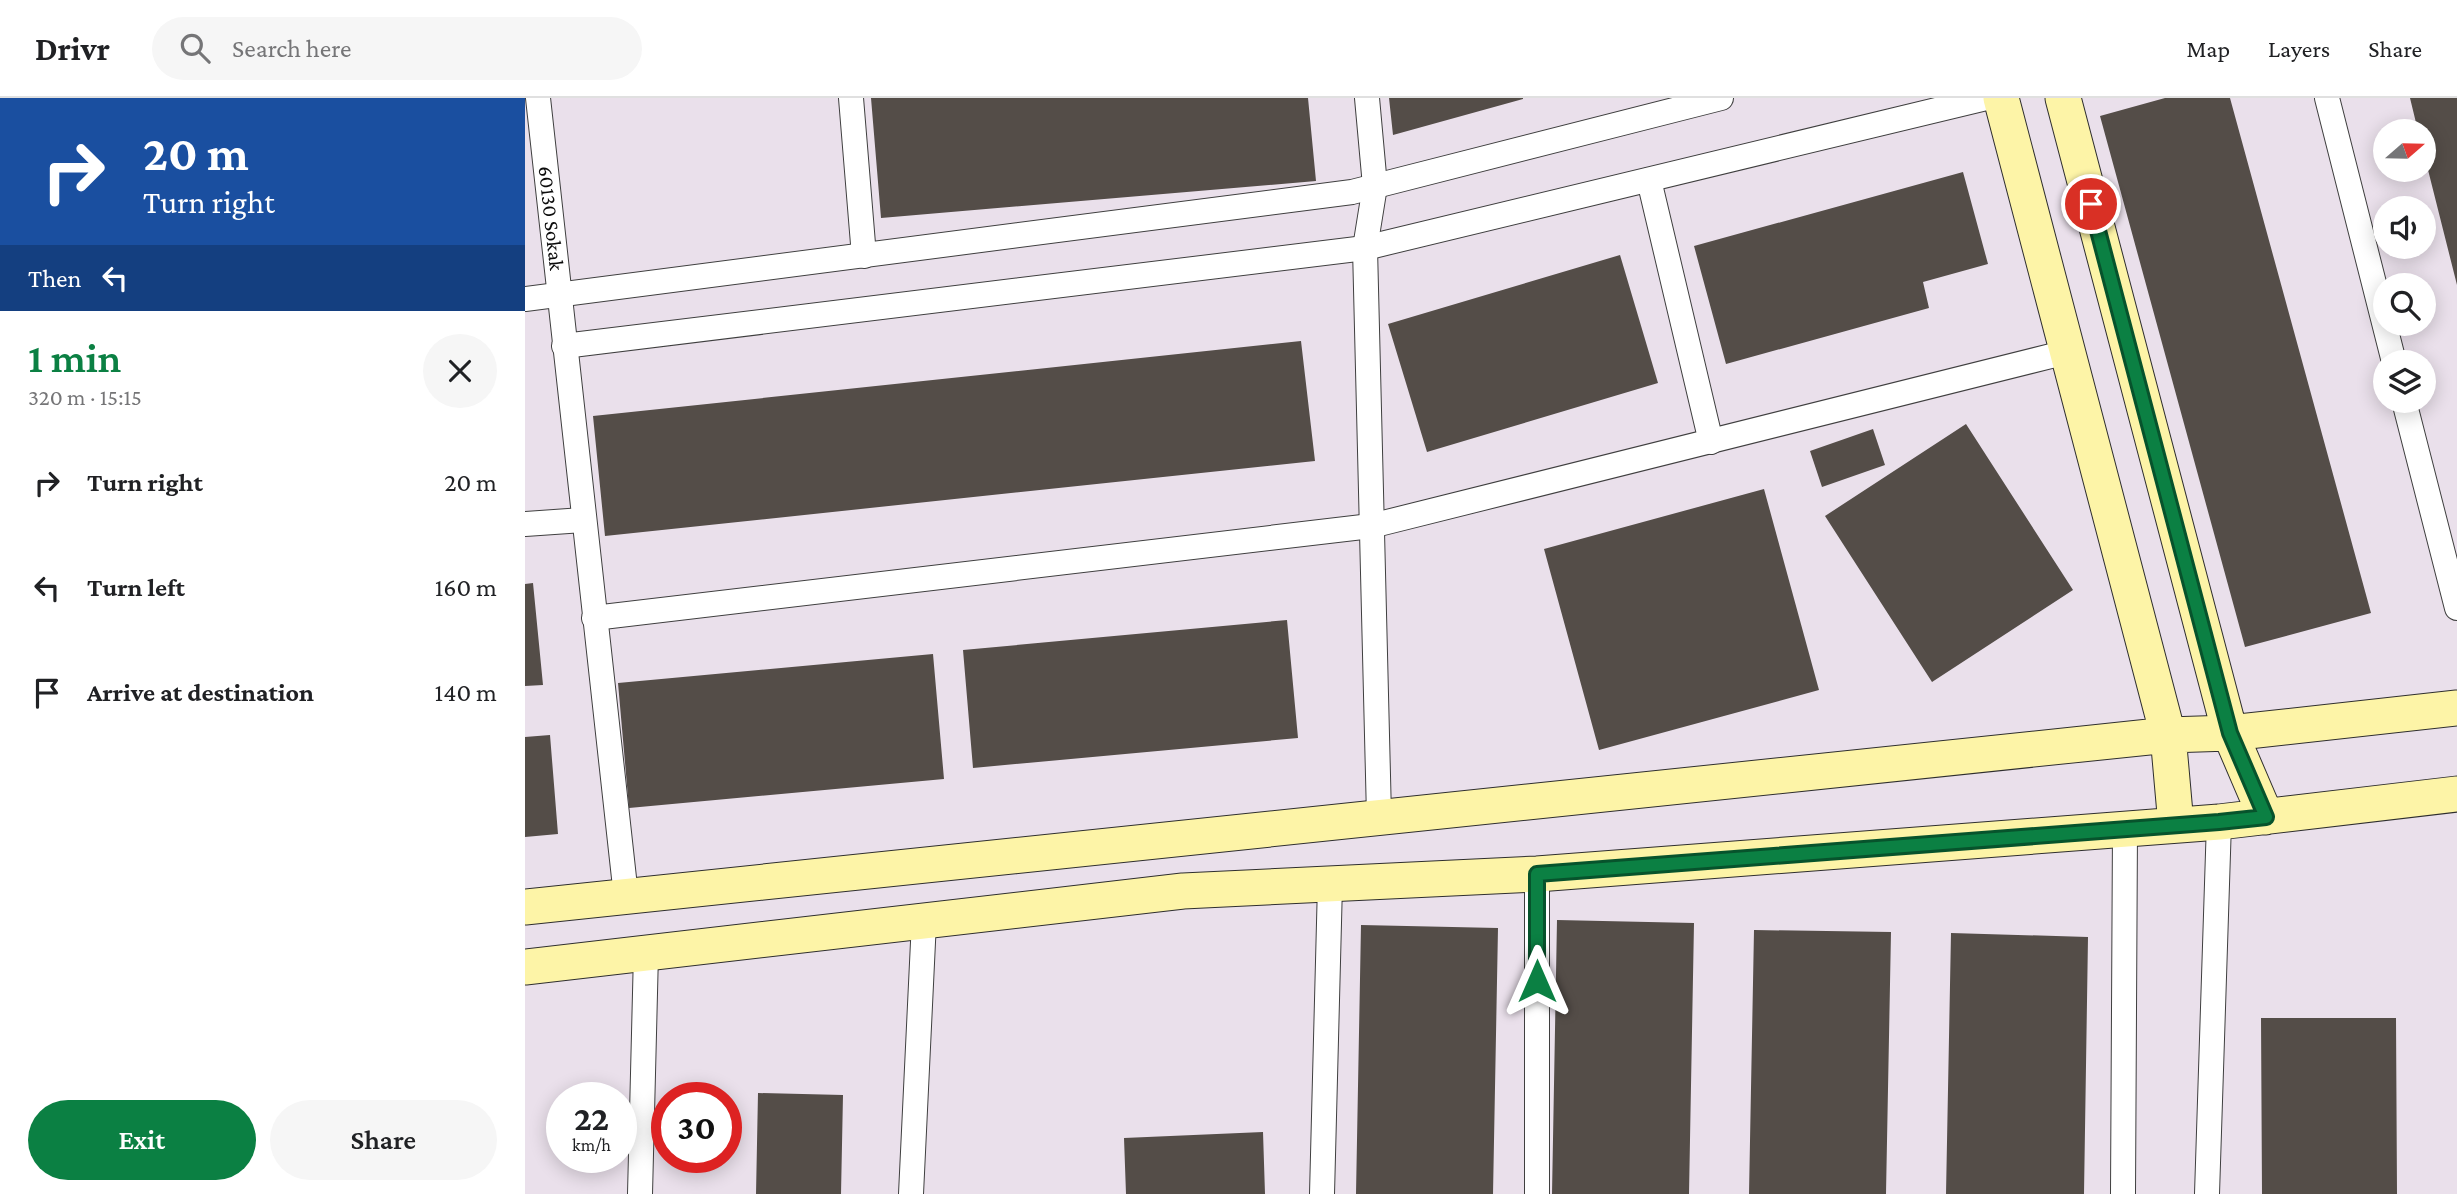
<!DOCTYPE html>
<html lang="en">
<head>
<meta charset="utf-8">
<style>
	:root { --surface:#fff; --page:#f6f6f6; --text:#202124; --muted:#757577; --line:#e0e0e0; --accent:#0b8043 }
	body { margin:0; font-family:"Crimson Pro",serif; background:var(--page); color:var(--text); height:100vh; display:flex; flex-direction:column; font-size:26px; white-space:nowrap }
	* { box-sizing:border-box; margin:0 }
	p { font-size:23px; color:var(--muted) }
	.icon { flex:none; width:38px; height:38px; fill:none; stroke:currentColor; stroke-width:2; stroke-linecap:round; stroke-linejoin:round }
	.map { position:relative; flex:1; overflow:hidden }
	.panel { display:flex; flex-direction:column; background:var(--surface); width:525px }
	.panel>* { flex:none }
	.top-card { background:#1a4fa0; color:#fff; overflow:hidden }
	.needle { width:46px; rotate:70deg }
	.tools { position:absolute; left:1848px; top:21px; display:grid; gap:14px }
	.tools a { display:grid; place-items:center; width:63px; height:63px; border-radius:50%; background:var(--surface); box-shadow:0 4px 18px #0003; font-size:35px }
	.speed { position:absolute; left:21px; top:984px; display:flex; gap:14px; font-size:35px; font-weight:700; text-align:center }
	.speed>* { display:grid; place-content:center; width:91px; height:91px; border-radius:50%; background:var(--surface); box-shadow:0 4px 18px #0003; line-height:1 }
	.speed small { font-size:18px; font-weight:400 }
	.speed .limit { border:10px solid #d22; background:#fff; color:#111 }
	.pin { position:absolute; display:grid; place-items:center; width:60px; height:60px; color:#fff; margin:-30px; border:4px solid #fff; border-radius:50%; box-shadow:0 2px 7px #0007 }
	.me { position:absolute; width:77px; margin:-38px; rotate:0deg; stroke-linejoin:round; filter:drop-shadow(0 0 5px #0008) }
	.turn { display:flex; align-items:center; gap:24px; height:147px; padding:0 28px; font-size:32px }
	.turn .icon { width:91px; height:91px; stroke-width:2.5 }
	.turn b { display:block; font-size:49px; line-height:60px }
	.then { display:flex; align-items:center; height:66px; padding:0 28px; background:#0003; gap:14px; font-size:26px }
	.round { display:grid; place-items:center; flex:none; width:74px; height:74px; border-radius:37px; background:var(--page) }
	.headline { display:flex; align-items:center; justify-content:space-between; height:119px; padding:0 28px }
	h1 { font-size:42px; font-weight:600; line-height:52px; color:var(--accent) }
	.button { display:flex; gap:14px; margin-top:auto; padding:14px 28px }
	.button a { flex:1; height:80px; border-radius:42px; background:var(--accent); color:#fff; font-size:28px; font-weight:600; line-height:80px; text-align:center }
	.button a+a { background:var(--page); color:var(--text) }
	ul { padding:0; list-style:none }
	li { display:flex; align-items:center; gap:21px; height:105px; padding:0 28px }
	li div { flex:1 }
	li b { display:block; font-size:26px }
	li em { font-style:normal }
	header { display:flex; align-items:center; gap:42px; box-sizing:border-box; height:98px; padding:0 35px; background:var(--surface); border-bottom:2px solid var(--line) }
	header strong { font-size:33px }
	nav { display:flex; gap:38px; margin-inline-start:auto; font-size:24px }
	.search { width:490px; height:63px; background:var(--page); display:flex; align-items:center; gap:18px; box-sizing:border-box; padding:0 24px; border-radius:38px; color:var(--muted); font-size:26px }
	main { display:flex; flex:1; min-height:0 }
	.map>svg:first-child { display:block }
</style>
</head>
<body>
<header>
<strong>Drivr</strong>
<div class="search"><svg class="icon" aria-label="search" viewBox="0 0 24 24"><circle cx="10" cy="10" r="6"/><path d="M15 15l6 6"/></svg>Search here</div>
<nav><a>Map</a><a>Layers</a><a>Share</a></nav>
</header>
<main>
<section class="panel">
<div class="top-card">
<div class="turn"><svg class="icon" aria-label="right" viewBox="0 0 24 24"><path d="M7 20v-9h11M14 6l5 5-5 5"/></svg><div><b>20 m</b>Turn right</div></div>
<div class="then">Then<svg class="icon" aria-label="left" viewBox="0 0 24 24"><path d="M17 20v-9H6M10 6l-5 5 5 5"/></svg></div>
</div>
<div class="headline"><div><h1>1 min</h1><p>320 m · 15:15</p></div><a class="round"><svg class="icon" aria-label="close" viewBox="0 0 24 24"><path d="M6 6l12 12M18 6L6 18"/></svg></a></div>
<ul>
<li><svg class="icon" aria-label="right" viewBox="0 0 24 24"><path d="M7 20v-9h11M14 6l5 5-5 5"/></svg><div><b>Turn right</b></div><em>20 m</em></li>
<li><svg class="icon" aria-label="left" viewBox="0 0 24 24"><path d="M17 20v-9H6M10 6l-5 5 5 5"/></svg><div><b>Turn left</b></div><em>160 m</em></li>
<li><svg class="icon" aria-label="arrive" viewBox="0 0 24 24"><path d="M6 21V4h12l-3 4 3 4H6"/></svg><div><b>Arrive at destination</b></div><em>140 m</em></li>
</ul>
<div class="button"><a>Exit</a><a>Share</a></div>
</section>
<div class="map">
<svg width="1932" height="1096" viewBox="0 0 1932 1096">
	<rect width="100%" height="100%" fill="#fffbeb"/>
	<path fill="#eae0eb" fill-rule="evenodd" d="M0,0h1932v1096h-1932zM1860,33h39v39h-39zM1860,110h39v39h-39zM1860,187h39v39h-39zM1860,264h39v39h-39zM37,999h59v60h-59zM142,999h59v60h-59z"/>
	<path fill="#544d48" d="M346,0h437l8,83 -435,37z
		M864,0h134v1l-130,36z
		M1640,0h65l141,515 -126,34 -145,-531z
		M1885,0h47v187l-33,-131v-23h-6z
		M1438,74l25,92 -65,18 6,26 -203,56 -32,-118z
		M1095,157l38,128 -231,69 -39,-128z
		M776,243l14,120 -710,75 -12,-120z
		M1441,326l107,166 -141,92 -107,-166z
		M1348,331l12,36 -63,22 -12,-36z
		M1239,391l55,201 -220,60 -55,-201z
		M8,485l10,102 -18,1v-102z
		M762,522l11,118 -325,30 -10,-118z
		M408,556l11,125 -315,29 -11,-125z
		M25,637l8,99 -33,3v-100z
		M1032,822l137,3 -5,271h-137z
		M836,827l137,3 -5,266h-137z
		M1229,832l137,2 -5,262h-137z
		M1426,835l137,4 -4,257h-138z
		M1736,920h135l1,176h-135z
		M233,995l85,2 -2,99h-85z
		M738,1034l2,62h-139l-2,-56z"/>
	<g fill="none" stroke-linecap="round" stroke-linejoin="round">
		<g stroke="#3f3f3f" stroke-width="26">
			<g id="street">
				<path id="s1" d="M13,0l88,798"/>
				<path d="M326,0l13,158"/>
				<path d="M842,0l8,88 -10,62 14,568"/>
				<path d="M1802,0l67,264"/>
				<path d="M1124,82l62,262"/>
				<path d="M0,201l827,-107 369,-94"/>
				<path d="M39,248l801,-98 621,-150"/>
				<path d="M1879,303l53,207"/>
				<path d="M0,426l58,-4"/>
				<path d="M69,520l777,-92 696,-174"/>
				<path d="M115,1096l6,-241"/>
				<path d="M386,1096l13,-273"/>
				<path d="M797,1096l8,-310"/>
				<path d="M1012,1096v-320"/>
				<path d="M1598,1096l2,-365"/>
				<path d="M1682,1096l12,-372"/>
			</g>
		</g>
		<g stroke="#2e2e2e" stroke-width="37">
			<path id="secondary" d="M1476,0l167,637 8,90
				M1538,0l167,635 36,84
				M0,809l1643,-172 62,-2 227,-25
				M0,869l658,-76 354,-17 682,-52 238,-28"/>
		</g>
		<use href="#street" stroke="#fff" stroke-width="24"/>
		<use href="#secondary" stroke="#fdf4a7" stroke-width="35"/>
	</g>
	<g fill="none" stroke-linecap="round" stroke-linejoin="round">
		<g stroke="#07532c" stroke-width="18">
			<path id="route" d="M1012,883v-107l682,-52 47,-5 -36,-84 -139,-529"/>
		</g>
		<use href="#route" stroke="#0b8043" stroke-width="12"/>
	</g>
	<g text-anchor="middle" stroke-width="7" stroke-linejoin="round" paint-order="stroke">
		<g font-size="21" fill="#0c0c0c" stroke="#fff">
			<text dy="7" stroke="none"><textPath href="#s1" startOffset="121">60130 Sokak</textPath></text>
		</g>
	</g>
</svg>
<div class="tools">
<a><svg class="needle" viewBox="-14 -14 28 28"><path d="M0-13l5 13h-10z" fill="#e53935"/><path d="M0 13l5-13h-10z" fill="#757577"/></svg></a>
<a><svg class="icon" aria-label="sound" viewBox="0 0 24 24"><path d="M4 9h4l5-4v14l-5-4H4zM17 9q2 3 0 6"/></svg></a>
<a><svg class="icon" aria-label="search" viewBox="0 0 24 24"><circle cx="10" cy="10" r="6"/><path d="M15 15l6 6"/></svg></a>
<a><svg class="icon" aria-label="layers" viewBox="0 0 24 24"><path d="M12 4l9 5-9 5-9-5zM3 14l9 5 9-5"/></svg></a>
</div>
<div class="speed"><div>22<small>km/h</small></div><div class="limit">30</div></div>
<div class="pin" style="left:1566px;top:106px;background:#d93025"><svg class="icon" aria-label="arrive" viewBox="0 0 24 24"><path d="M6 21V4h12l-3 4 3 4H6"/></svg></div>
<svg class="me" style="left:1012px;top:883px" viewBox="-20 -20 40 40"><path d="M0-17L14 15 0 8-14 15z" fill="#0b8043" stroke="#fff" stroke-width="4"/></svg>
</div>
</main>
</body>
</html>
